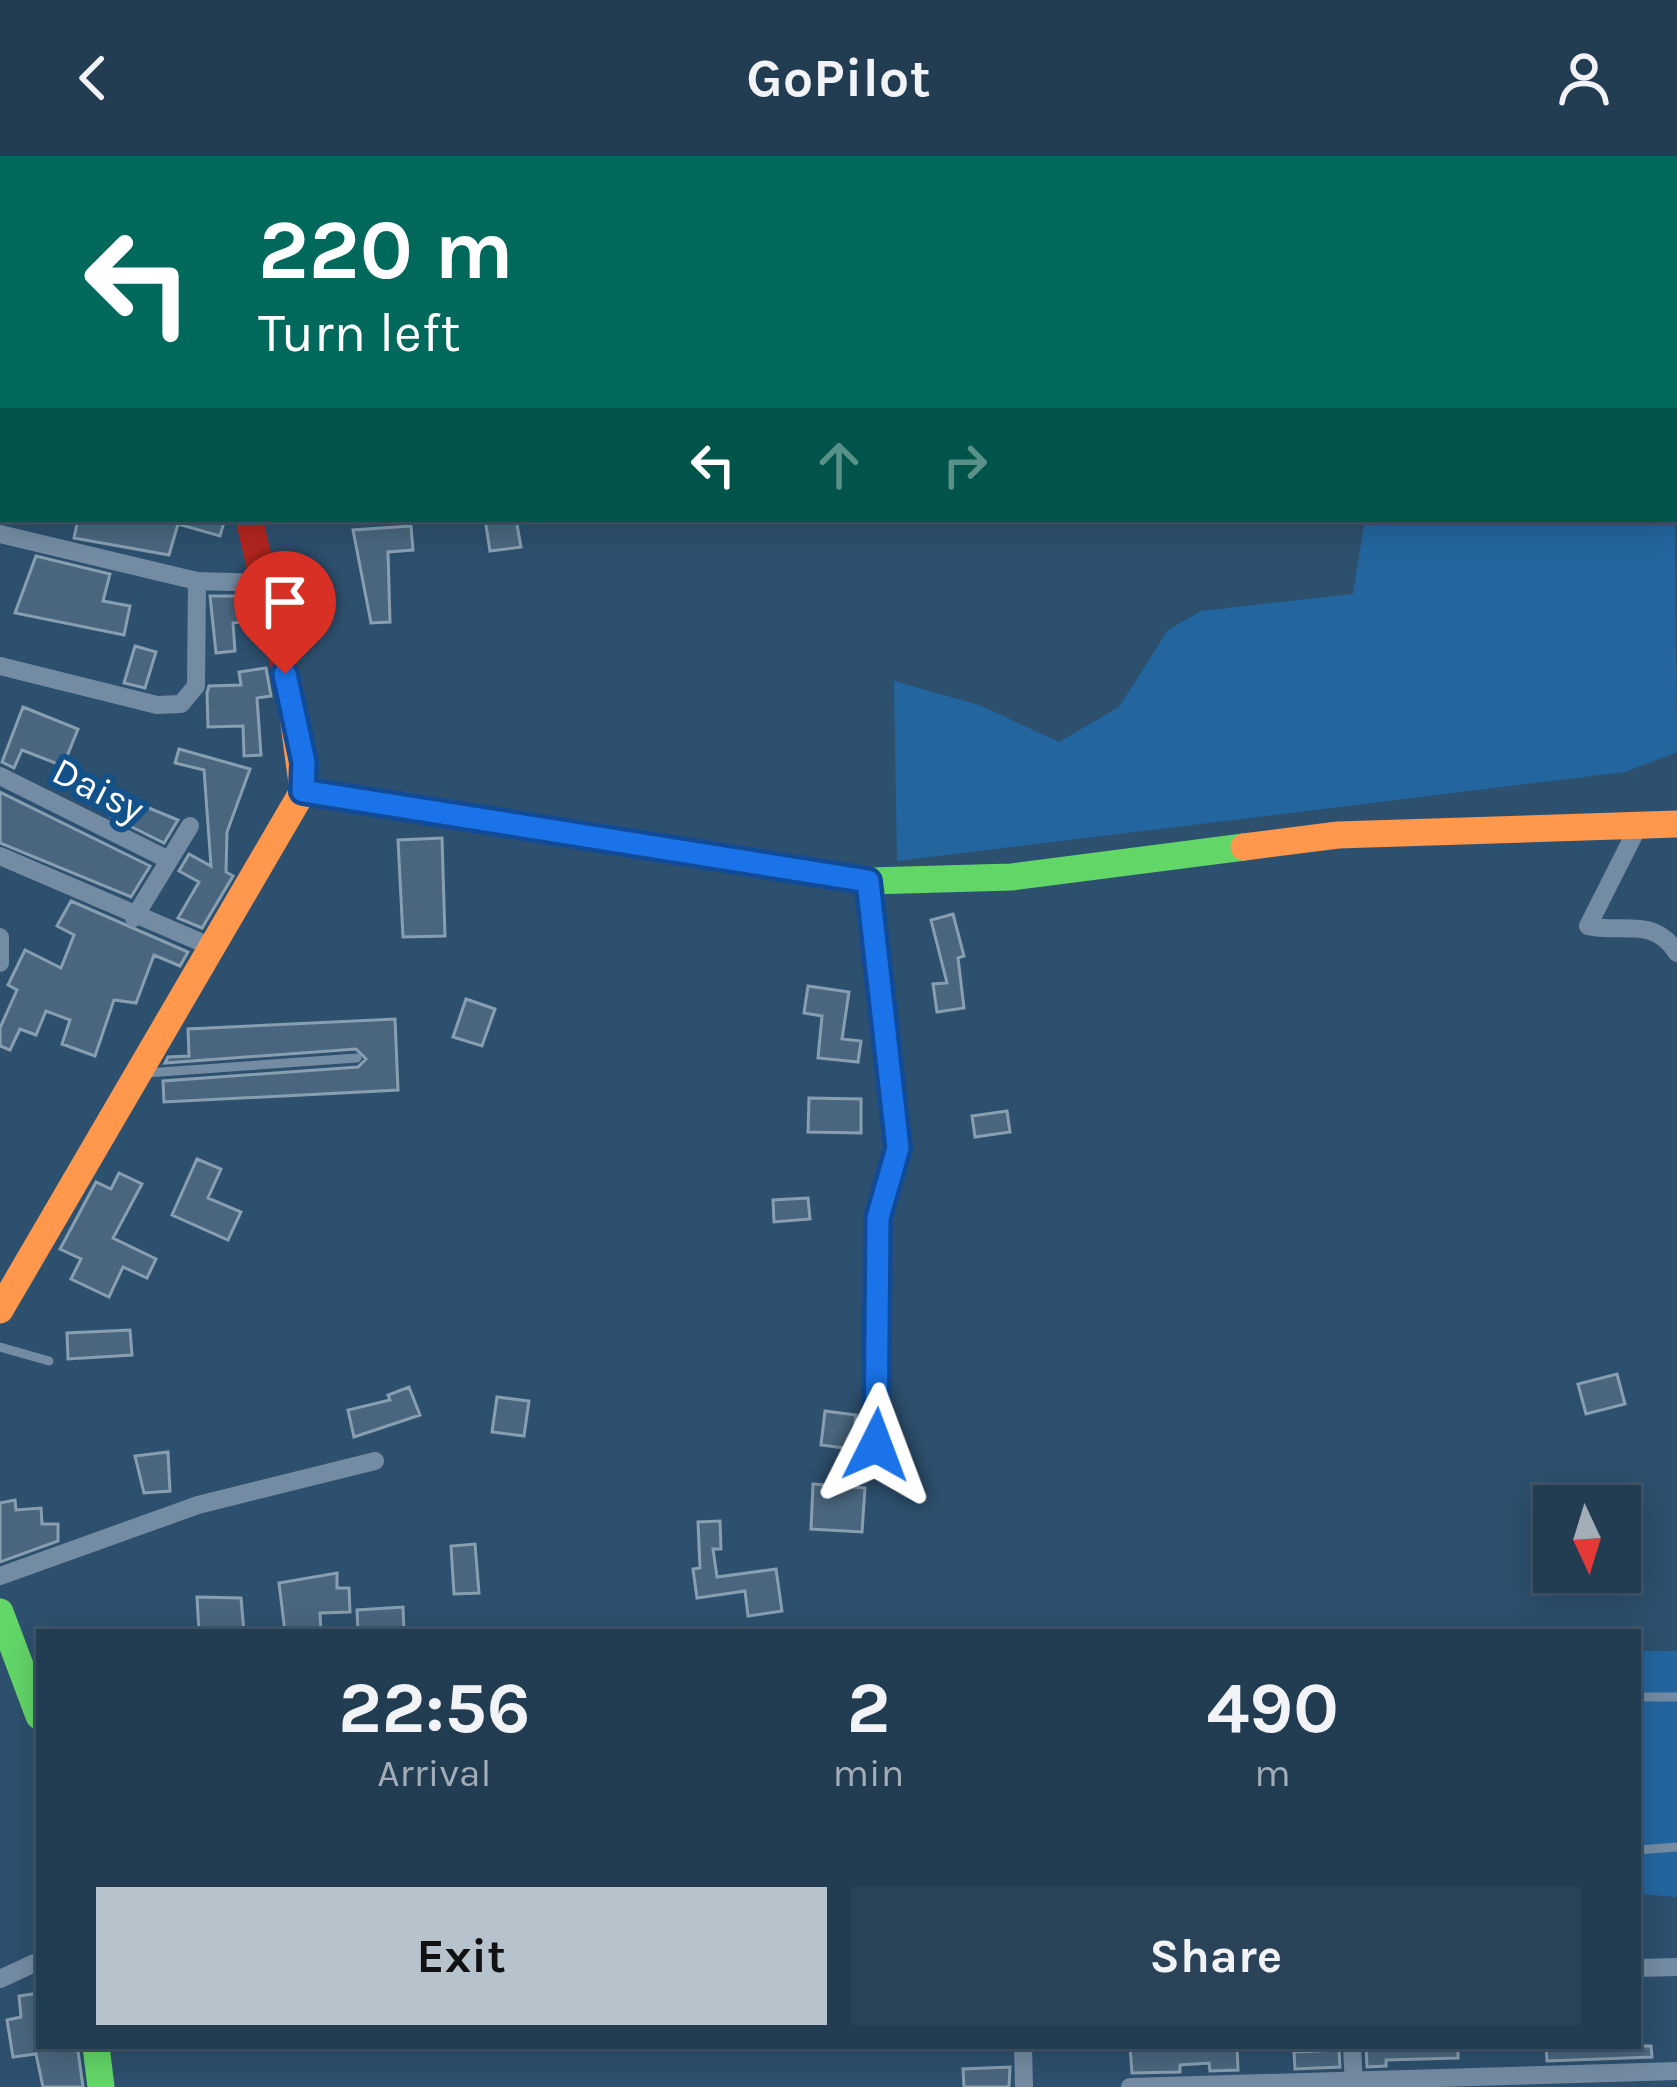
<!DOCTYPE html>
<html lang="en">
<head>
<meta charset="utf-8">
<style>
	:root { --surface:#223c52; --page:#2a4359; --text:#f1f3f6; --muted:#a2adb8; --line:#3f5669; --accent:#b6c2cc }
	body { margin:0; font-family:Karla,sans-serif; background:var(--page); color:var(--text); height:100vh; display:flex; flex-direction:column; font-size:45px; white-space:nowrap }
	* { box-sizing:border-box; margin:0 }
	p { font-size:39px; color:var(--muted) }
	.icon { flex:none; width:66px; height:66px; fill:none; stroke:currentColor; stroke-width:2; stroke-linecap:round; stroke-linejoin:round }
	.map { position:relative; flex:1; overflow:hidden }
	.details { position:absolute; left:36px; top:1473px; width:1605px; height:420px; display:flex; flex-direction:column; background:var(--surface); border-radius:0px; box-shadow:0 6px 30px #0003,0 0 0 3px var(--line) }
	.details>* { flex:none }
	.hud { position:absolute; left:0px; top:0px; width:1677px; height:366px; box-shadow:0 6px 30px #0003,0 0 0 3px var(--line); background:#00695c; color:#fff; overflow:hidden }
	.needle { width:78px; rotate:176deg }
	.controls { position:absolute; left:1533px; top:1329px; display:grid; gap:24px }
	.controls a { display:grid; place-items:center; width:108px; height:108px; border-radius:0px; background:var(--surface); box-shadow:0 6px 30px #0003,0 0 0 3px var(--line); font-size:60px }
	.pin { position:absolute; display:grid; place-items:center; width:102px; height:102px; color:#fff; margin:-123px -51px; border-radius:50% 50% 50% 0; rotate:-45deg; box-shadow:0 0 12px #0007 }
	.pin .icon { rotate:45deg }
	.me { position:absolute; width:132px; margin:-66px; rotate:3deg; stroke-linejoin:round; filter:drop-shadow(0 0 9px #0008) }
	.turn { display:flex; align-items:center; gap:42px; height:252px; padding:0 60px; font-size:54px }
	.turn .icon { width:156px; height:156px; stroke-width:2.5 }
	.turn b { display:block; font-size:84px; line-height:102px }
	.lanes { display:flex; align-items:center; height:114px; padding:0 60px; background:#0003; justify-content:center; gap:60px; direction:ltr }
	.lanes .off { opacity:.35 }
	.eta { display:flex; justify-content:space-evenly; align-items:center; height:204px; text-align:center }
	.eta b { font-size:72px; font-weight:700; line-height:84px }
	.primary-button { display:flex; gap:24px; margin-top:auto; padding:24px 60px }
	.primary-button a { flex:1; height:138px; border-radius:0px; background:var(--accent); color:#111; font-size:48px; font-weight:700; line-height:138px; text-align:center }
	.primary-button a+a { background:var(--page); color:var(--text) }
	header { display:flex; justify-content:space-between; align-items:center; height:156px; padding:0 60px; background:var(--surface); font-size:54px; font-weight:700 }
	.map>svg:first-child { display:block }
</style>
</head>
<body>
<header><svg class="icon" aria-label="back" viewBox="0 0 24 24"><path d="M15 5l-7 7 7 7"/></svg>GoPilot<svg class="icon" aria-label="person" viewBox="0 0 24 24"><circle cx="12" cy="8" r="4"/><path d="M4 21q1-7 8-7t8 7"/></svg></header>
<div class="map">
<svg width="1677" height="1931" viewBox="0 0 1677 1931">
	<rect width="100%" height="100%" fill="#2d506e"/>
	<path fill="#23669f" d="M1674,285l3,311 -52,20 -728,89 -3,-180 85,24 80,37 60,-35 49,-77 33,-19 152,-17 12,-75h309z
		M1638,1495h39v246l-39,-3z"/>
	<path fill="#4a667e" stroke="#889eb1" stroke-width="3" d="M78,363h147l-5,17 -42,-12 -9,31 -95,-17z
		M485,363h31l5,28 -31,4z
		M411,370l2,24 -25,2 2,70 -19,1 -18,-93z
		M36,400l74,18 -7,27 27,5 -6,29 -109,-22z
		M210,440h39l3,25 -19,2 2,28 -19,2z
		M135,490l21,6 -11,36 -21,-5z
		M266,512l5,28 -14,2 4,57 -17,1 -1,-30 -35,1 -1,-34 2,-7 32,-1 -2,-13z
		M23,551l55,22 -15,37 -41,-16 -8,18 -12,-6z
		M179,593l71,20 -23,63 -1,40 7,4 -31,52 -24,-10 21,-36 -20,-11 10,-17 22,12 -7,-96 -29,-7z
		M0,636l150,74 -19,31 -131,-54z
		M120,640l58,24 -14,23 -54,-27z
		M442,682l3,98 -42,1 -5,-97z
		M71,745l117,51 -8,14 -26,-11 -18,48 -22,-3 -19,56 -33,-12 8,-24 -24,-9 -10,24 -16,-6 -10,21 -10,-4v-18l17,-38 -9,-5 17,-35 36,18 13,-33 -17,-9z
		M953,758l11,42 -6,2 6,50 -27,4 -4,-28 14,-1 -16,-63z
		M808,830l41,6 -7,47 19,2 -3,21 -40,-4 4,-42 -18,-3z
		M466,843l29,10 -13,37 -29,-9z
		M395,863l3,71 -234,12 -1,-21 195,-14 8,-8 -10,-10 -191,14 3,-6 21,-1 -1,-27z
		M809,942l52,1v34l-53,-1z
		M1007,955l3,21 -35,5 -3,-21z
		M197,1003l24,10 -13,29 33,14 -13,28 -56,-25z
		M119,1017l23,11 -29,54 43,21 -9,19 -24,-11 -14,30 -38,-18 10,-20 -21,-10 36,-67 15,7z
		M808,1042l2,21 -36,3 -1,-22z
		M130,1174l2,25 -64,4 -1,-26z
		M1617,1218l8,30 -39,10 -8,-30z
		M409,1231l11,28 -66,22 -6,-27 42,-10 -2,-5z
		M497,1241l32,4 -5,35 -32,-4z
		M825,1255l31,4 -4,34 -31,-4z
		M168,1296l2,39 -26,2 -9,-37z
		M813,1328l52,4 -3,44 -51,-3z
		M15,1344l1,10 25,-2 1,16h16v17l-58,21v-59z
		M720,1365l1,28h-8l4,28 59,-8 6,42 -34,5 -3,-25 -48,7 -4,-29 7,-1 -2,-46z
		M475,1388l4,49 -25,1 -3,-48z
		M337,1417v15h12l1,24 -30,1 1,19h-36l-6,-49z
		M197,1441l44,1 3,34h-45z
		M403,1451l1,25h-46l-1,-22z
		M39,1837v53l39,5 5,36h-40l-7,-33 -23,3 -6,-37 14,-3 -2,-21z
		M1130,1890h107l1,24 -28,1 -1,-8 -29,2v7l-48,1z
		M1366,1890h92v12l-72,2v6l-19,1z
		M1546,1890h105l1,11 -105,4z
		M1339,1894l1,17 -45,2 -1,-17z
		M1010,1911l-1,20h-45l-1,-18z"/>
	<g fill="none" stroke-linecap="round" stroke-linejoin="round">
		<path stroke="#748ca3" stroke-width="9" d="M424,0v3
			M146,917l211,-15
			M0,1191l49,14
			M1638,1541h39
			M1638,1694l39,-3"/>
		<path stroke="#748ca3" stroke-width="18" d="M472,0v3
			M746,0l1,3
			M872,0l1,3
			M0,24h3
			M0,378l197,47 64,2
			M0,510l157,39 24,-1 15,-18 1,-105
			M0,620l169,84
			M1639,669l-51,101c34,8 66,-10 89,27
			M0,700l212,91
			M134,762l56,-92
			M0,781v26
			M0,1420l198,-71 177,-44
			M1638,1812l39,-1
			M0,1823l39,-18
			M1023,1890l1,41
			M1352,1890l2,41
			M1130,1931l547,-16"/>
		<path stroke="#63d668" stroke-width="27" d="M227,0v3
			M303,635l566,90 143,-4 232,-30
			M869,725l29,267 -20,70 -2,227
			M0,1456l39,104
			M96,1890l5,41"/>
		<path stroke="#ff974d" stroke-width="27" d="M1244,691l94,-12 339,-11
			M0,1154l303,-519 -14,-105"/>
		<path stroke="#b3261e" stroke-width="27" d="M249,363l40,167"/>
	</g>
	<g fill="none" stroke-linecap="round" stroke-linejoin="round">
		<g stroke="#114b97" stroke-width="30">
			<path id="route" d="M285,518l19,88 -1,29 565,90 30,267 -20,70 -2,227"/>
		</g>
		<use href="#route" stroke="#1a73e8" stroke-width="21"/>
	</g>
	<g text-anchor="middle" stroke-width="12" stroke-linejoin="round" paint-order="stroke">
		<g font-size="39" fill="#fff" stroke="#125189">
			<text transform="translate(99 633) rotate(27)" y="14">Daisy</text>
		</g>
	</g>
</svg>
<div class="controls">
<a><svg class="needle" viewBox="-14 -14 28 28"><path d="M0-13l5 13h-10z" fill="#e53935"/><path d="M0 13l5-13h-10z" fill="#a2adb8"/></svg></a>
</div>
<div class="pin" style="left:285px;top:518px;background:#d93025"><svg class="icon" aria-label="arrive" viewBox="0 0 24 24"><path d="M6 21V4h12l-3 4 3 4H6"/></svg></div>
<svg class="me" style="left:876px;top:1289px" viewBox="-20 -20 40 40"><path d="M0-17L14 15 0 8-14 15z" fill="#1a73e8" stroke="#fff" stroke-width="4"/></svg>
<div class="hud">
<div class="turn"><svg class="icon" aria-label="left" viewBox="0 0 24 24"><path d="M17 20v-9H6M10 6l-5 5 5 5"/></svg><div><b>220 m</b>Turn left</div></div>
<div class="lanes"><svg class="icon" aria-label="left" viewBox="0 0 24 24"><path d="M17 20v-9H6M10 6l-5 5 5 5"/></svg><svg class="icon off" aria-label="ahead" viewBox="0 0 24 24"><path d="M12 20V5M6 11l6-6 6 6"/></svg><svg class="icon off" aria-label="right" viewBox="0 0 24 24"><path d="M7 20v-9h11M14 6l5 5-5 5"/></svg></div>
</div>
<section class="details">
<div class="eta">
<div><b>22:56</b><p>Arrival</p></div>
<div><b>2</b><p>min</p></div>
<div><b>490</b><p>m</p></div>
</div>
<div class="primary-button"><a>Exit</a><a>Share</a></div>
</section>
</div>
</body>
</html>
